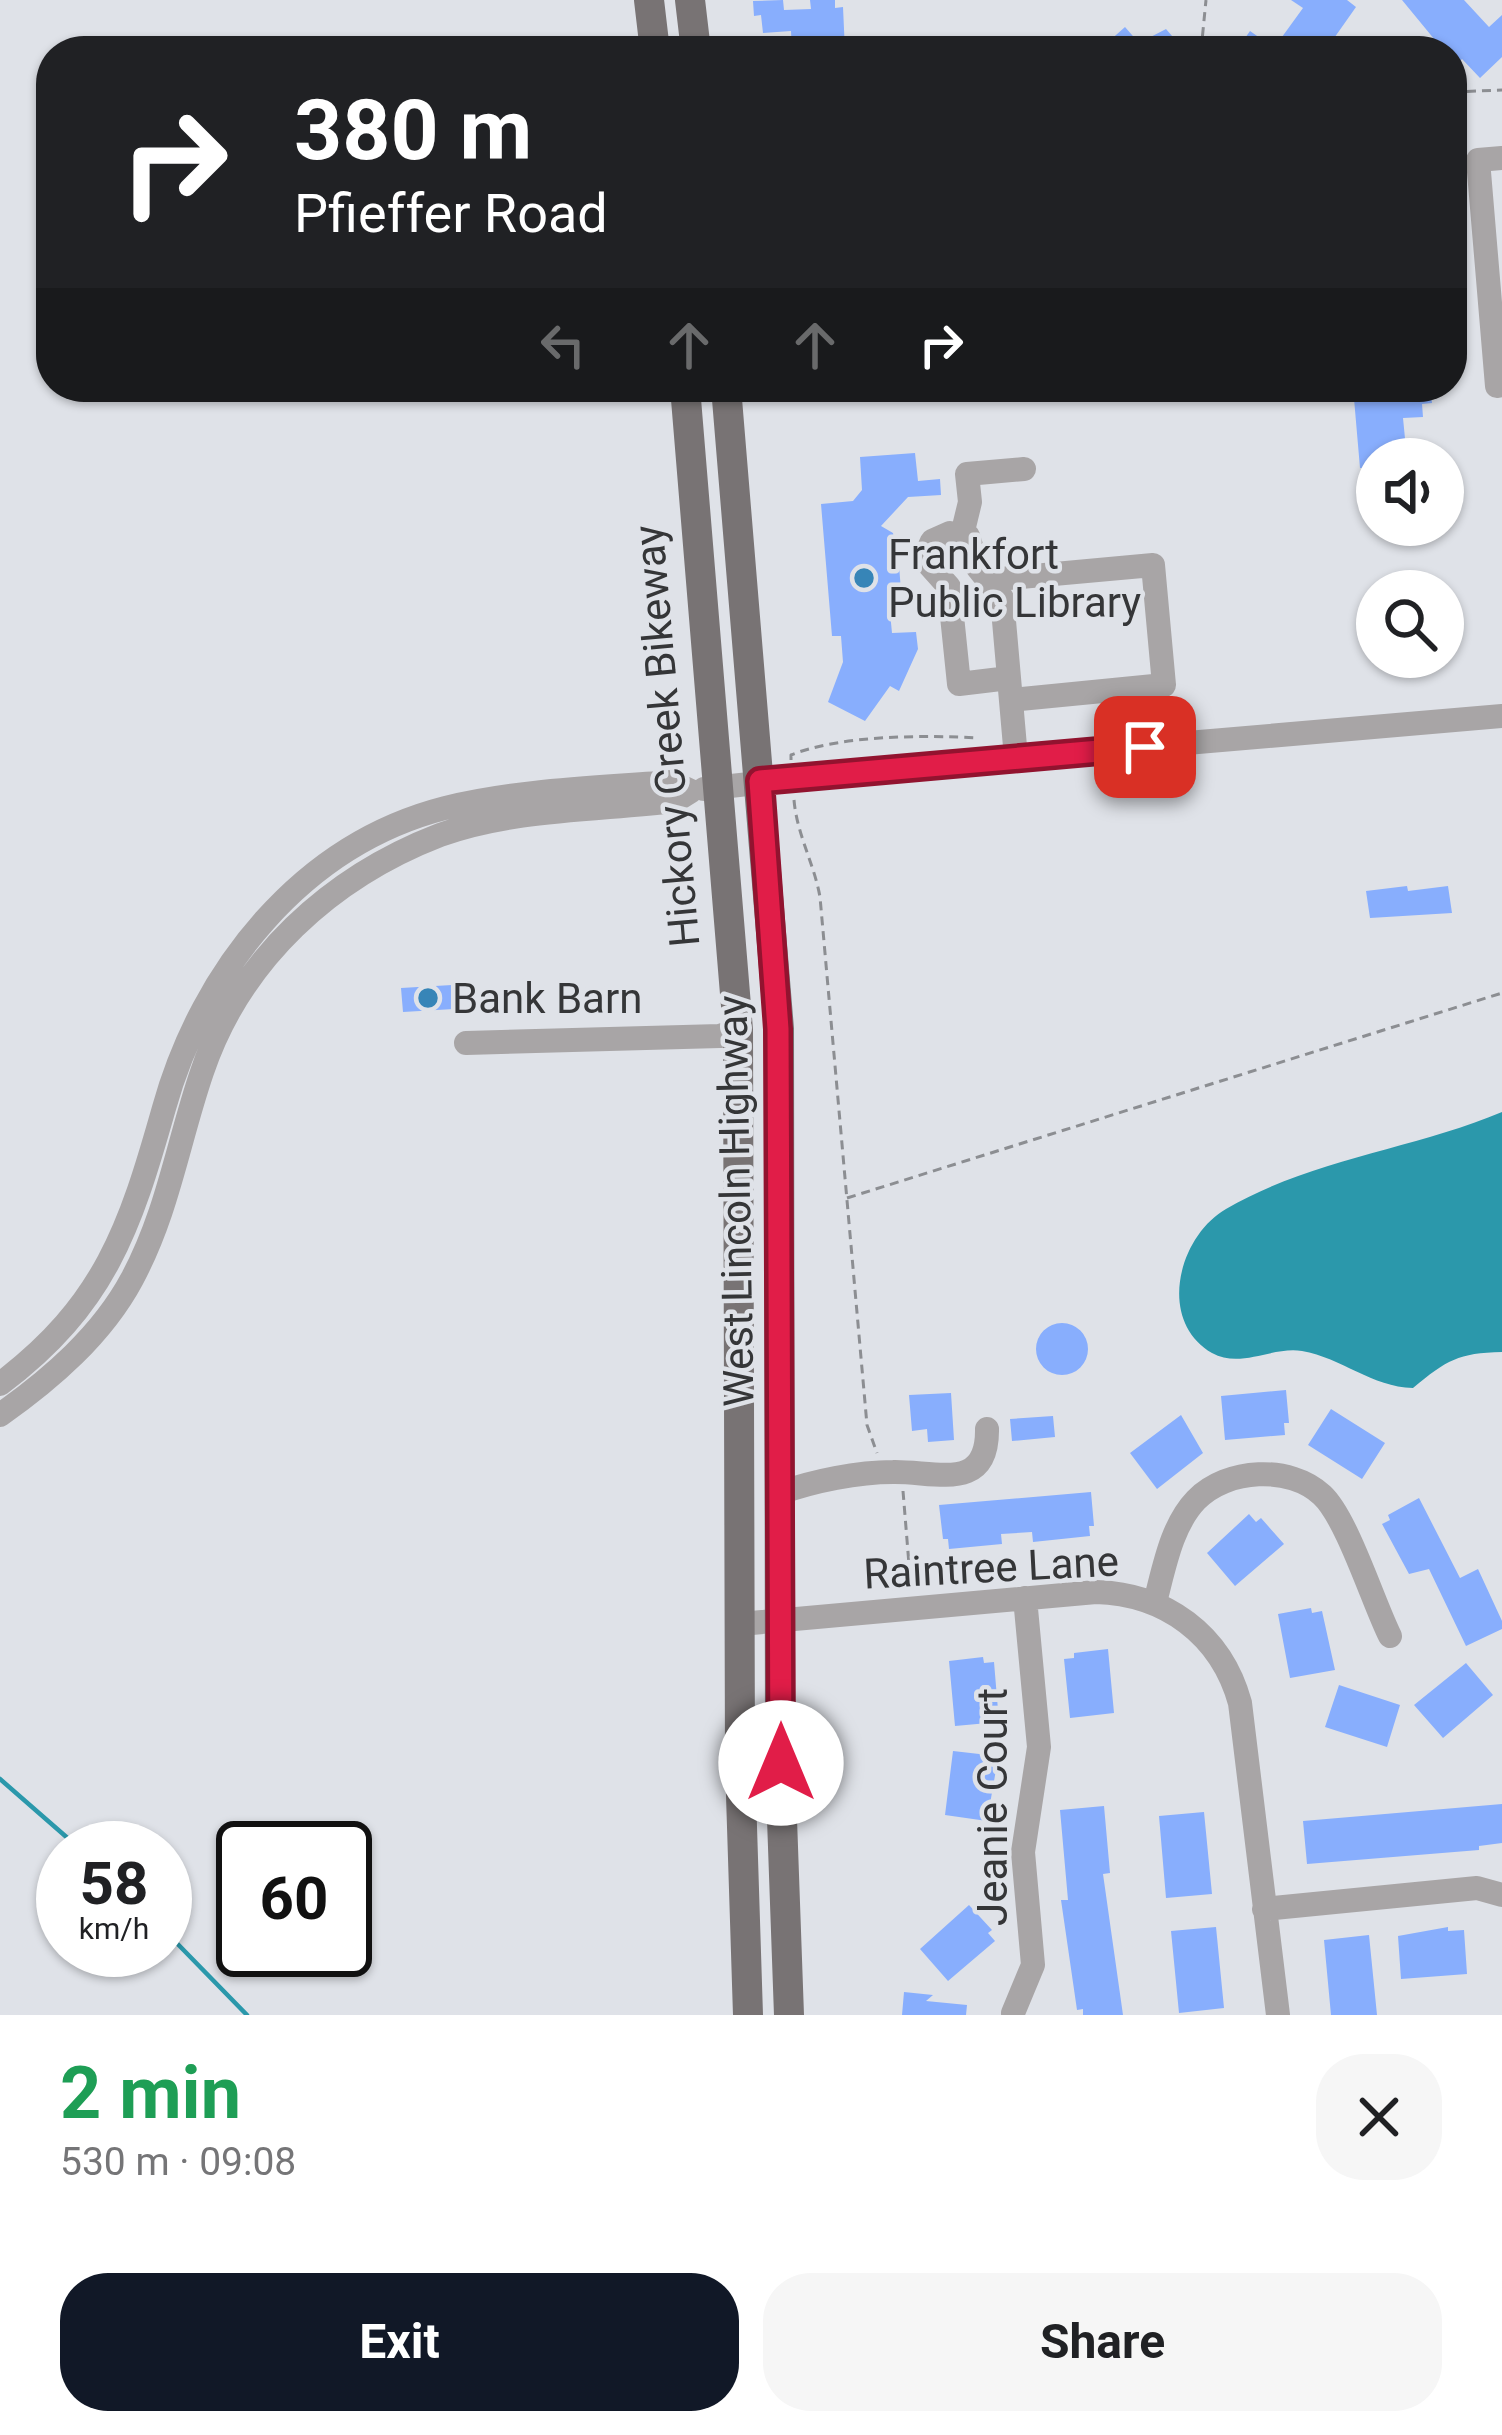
<!DOCTYPE html>
<html lang="en">
<head>
<meta charset="utf-8">
<style>
	:root { --surface:#fff; --page:#f6f6f6; --text:#202124; --muted:#757577; --accent:#111827 }
	body { margin:0; font-family:Roboto,sans-serif; background:var(--page); color:var(--text); height:100vh; display:flex; flex-direction:column; font-size:45px; white-space:nowrap }
	* { box-sizing:border-box; margin:0 }
	p { font-size:39px; color:var(--muted) }
	.icon { flex:none; width:66px; height:66px; fill:none; stroke:currentColor; stroke-width:2; stroke-linecap:round; stroke-linejoin:round }
	.map { position:relative; height:2015px; overflow:hidden }
	.panel { display:flex; flex-direction:column; background:var(--surface); flex:1 }
	.panel>* { flex:none }
	.banner { position:absolute; left:36px; top:36px; width:1431px; height:366px; border-radius:48px; box-shadow:0 3px 9px #0004; background:#202124; color:#fff; overflow:hidden }
	.fabs { position:absolute; left:1356px; top:438px; display:grid; gap:24px }
	.fabs a { display:grid; place-items:center; width:108px; height:108px; border-radius:50%; background:var(--surface); box-shadow:0 3px 9px #0004; font-size:60px }
	.speed { position:absolute; left:36px; top:1821px; display:flex; gap:24px; font-size:60px; font-weight:700; text-align:center }
	.speed>* { display:grid; place-content:center; width:156px; height:156px; border-radius:50%; background:var(--surface); box-shadow:0 3px 9px #0004; line-height:1 }
	.speed small { font-size:30px; font-weight:400 }
	.speed .limit { border:6px solid #111; border-radius:18px; background:#fff; color:#111 }
	.pin { position:absolute; display:grid; place-items:center; width:102px; height:102px; color:#fff; margin:-51px; border-radius:24px; box-shadow:0 6px 18px #0006 }
	.me { position:absolute; width:132px; margin:-66px; rotate:0deg; stroke-linejoin:round; filter:drop-shadow(0 0 9px #0008) }
	.turn { display:flex; align-items:center; gap:42px; height:252px; padding:0 60px; font-size:54px }
	.turn .icon { width:156px; height:156px; stroke-width:2.5 }
	.turn b { display:block; font-size:84px; line-height:102px }
	.lanes { display:flex; align-items:center; height:114px; padding:0 60px; background:#0003; justify-content:center; gap:60px; direction:ltr }
	.lanes .off { opacity:.35 }
	.round { display:grid; place-items:center; flex:none; width:126px; height:126px; border-radius:48px; background:var(--page) }
	.head { display:flex; align-items:center; justify-content:space-between; height:204px; padding:0 60px }
	h1 { font-size:72px; font-weight:700; line-height:90px; color:#1e9e55 }
	.button { display:flex; gap:24px; margin-top:auto; padding:24px 60px }
	.button a { flex:1; height:138px; border-radius:48px; background:var(--accent); color:#fff; font-size:48px; font-weight:700; line-height:138px; text-align:center }
	.button a+a { background:var(--page); color:var(--text) }
	.map>svg:first-child { display:block }
</style>
</head>
<body>
<div class="map">
<svg width="1502" height="2015" viewBox="0 0 1502 2015">
	<rect width="100%" height="100%" fill="#dfe2e8"/>
	<path fill="#2b98ab" d="M1502,1112v240c-44,1 -55,8 -89,36 -41,-1 -71,-30 -111,-37 -29,-5 -61,18 -90,2 -56,-33 -33,-117 14,-144 83,-49 188,-60 276,-97z"/>
	<g fill="none" stroke-linecap="round" stroke-linejoin="round">
		<path stroke="#2b98ab" stroke-width="4.5" d="M0,1779l79,69
			M165,1931l82,84"/>
	</g>
	<path fill="#88aefd" d="M783,0l1,10 27,-1 -1,-9h25v8l8,-1 2,44h-53l-1,-20 -28,2 -2,-18 -7,1 -1,-15z
		M1291,0h56l9,7 -31,44h-89l14,-20 24,17 29,-40z
		M1402,0h62l25,27 13,-12v42l-22,21 -18,-19 -10,10v-18h-8z
		M1125,27l14,16 27,-14 19,22h-87z
		M1353,387h77l2,16 -10,1 1,13 -20,1 4,41h-30v8l-17,1z
		M915,453l3,28 22,-2 1,16 -33,2 -27,29 12,7 6,32 2,26 -13,1 4,41 24,-1 2,17 -19,42 -9,-5 -25,35 -37,-19 15,-40 -2,-26h-9l-11,-132 32,-3 9,-11 -2,-33z
		M1407,886l1,5 40,-5 4,27 -82,5 -4,-27z
		M452,985l2,24 -51,3 -2,-24z
		M1036 1349a26 26 0 1 1 52 0a26 26 0 1 1-52 0Z
		M1286,1390l3,33h-5l1,12 -60,5 -4,-44z
		M951,1393l3,47 -26,2 -1,-13 -15,2 -3,-36z
		M1331,1409l54,34 -23,36 -54,-34z
		M1181,1415l22,38 -46,36 -27,-36z
		M1053,1416l2,21 -43,4 -2,-22z
		M1091,1492l3,34h-5l1,10 -57,6 -1,-10 -31,2 1,10 -53,5 -1,-10h-5l-4,-34z
		M1419,1498l41,80 18,-9 24,52v8l-36,17 -37,-77 -20,5 -27,-50 8,-4 -2,-5z
		M1249,1514l7,8 5,-4 23,26 -49,42 -28,-33z
		M1311,1608l1,5 10,-2 13,59 -45,8 -12,-64z
		M1108,1649l6,64 -44,5 -6,-59 10,-1v-5z
		M983,1657l1,6 10,-1 5,60 -44,4 -6,-65z
		M1466,1663l27,32 -50,43 -29,-33z
		M1339,1685l61,20 -13,42 -62,-20z
		M953,1751l35,4 -1,7 10,2 -10,57 -42,-6z
		M1502,1804v39l-23,3v4l-172,14 -4,-43z
		M1104,1806l6,67 -7,1 20,141h-40v-6l-6,1 -16,-110h7l-8,-90z
		M1204,1812l8,82 -46,4 -7,-82z
		M969,1905l23,25 -4,3 7,8 -47,40 -28,-32z
		M1216,1927l8,81 -45,5 -8,-82z
		M1448,1927v4l16,-1 3,44 -66,5 -3,-43z
		M1369,1935l8,80h-46l-7,-75z
		M904,1992l29,3 -7,6 41,4 -1,10h-64z"/>
	<g fill="none" stroke-linecap="round" stroke-linejoin="round">
		<path stroke="#8c8e92" stroke-width="3" stroke-dasharray="9 6" stroke-linecap="butt" d="M1201,51l5,-51
			M1452,92l50,-2
			M791,760v-5c49,-20 133,-20 187,-17
			M794,800c3,35 20,63 26,97l47,528 10,28
			M847,1198l655,-205
			M903,1491l8,98"/>
		<path stroke="#a8a5a6" stroke-width="24" d="M1502,158l-24,2 19,226 5,-1
			M962,535l8,-33 -3,-28 57,-5
			M988,580l165,-15 11,120 -153,15
			M1009,678l-50,6 -10,-97 -25,-28 8,-18 18,-8 18,3 10,32 24,30 14,160
			M704,789l179,-20 619,-53
			M466,1043l254,-7 18,-6
			M0,1384c105,-79 130,-156 164,-276 38,-137 137,-263 281,-300 73,-18 151,-20 227,-26l19,9 -16,10c-76,9 -164,8 -235,34 -109,42 -200,124 -238,237 -24,70 -34,140 -70,207 -30,56 -81,100 -132,136
			M780,1493c33,-12 78,-21 113,-21 42,-1 95,21 94,-43
			M1155,1602c9,-33 16,-76 41,-102 31,-32 94,-35 126,-5 25,23 51,107 68,141
			M740,1624l356,-32c69,2 125,42 144,111l38,312
			M1264,1909l213,-21 25,7
			M1013,2013l20,-48 -10,-113 16,-105 -14,-149"/>
		<path stroke="#787374" stroke-width="30" d="M649,0l6,51
			M690,0l6,51
			M685,387l53,643 2,734 8,251
			M726,387l53,642 1,734 9,252"/>
	</g>
	<g fill="none" stroke-linecap="round" stroke-linejoin="round">
		<g stroke="#92132f" stroke-width="30">
			<path id="route" d="M781,1763l-3,-734 -18,-248 385,-34"/>
		</g>
		<use href="#route" stroke="#e11d48" stroke-width="21"/>
	</g>
	<g fill="#3785b7" stroke="#dfe2e8" stroke-width="4.5">
		<circle cx="864" cy="578" r="12"/>
		<circle cx="428" cy="998" r="12"/>
	</g>
	<g text-anchor="middle" stroke-width="9" stroke-linejoin="round" paint-order="stroke">
		<g font-size="42" fill="#353638" stroke="#dfe2e8" text-anchor="start">
			<text x="888" y="569">Frankfort<tspan x="888" dy="48">Public Library</tspan></text>
			<text x="452" y="1013">Bank Barn</text>
		</g>
		<g font-size="42" fill="#353638" stroke="#dfe2e8">
			<text transform="translate(666 736) rotate(-95)" y="15">Hickory Creek Bikeway</text>
			<text transform="translate(735 1201) rotate(-91)" y="15">West Lincoln Highway</text>
			<text transform="translate(991 1567) rotate(-3)" y="15">Raintree Lane</text>
			<text transform="translate(992 1807) rotate(-90)" y="15">Jeanie Court</text>
		</g>
	</g>
</svg>
<div class="fabs">
<a><svg class="icon" aria-label="sound" viewBox="0 0 24 24"><path d="M4 9h4l5-4v14l-5-4H4zM17 9q2 3 0 6"/></svg></a>
<a><svg class="icon" aria-label="search" viewBox="0 0 24 24"><circle cx="10" cy="10" r="6"/><path d="M15 15l6 6"/></svg></a>
</div>
<div class="speed"><div>58<small>km/h</small></div><div class="limit">60</div></div>
<div class="pin" style="left:1145px;top:747px;background:#d93025"><svg class="icon" aria-label="arrive" viewBox="0 0 24 24"><path d="M6 21V4h12l-3 4 3 4H6"/></svg></div>
<svg class="me" style="left:781px;top:1763px" viewBox="-20 -20 40 40"><circle r="19" fill="#fff"/><path d="M0-13L10 11 0 6-10 11z" fill="#e11d48"/></svg>
<div class="banner">
<div class="turn"><svg class="icon" aria-label="right" viewBox="0 0 24 24"><path d="M7 20v-9h11M14 6l5 5-5 5"/></svg><div><b>380 m</b>Pfieffer Road</div></div>
<div class="lanes"><svg class="icon off" aria-label="left" viewBox="0 0 24 24"><path d="M17 20v-9H6M10 6l-5 5 5 5"/></svg><svg class="icon off" aria-label="ahead" viewBox="0 0 24 24"><path d="M12 20V5M6 11l6-6 6 6"/></svg><svg class="icon off" aria-label="ahead" viewBox="0 0 24 24"><path d="M12 20V5M6 11l6-6 6 6"/></svg><svg class="icon" aria-label="right" viewBox="0 0 24 24"><path d="M7 20v-9h11M14 6l5 5-5 5"/></svg></div>
</div>
</div>
<section class="panel">
<div class="head"><div><h1>2 min</h1><p>530 m · 09:08</p></div><a class="round"><svg class="icon" aria-label="close" viewBox="0 0 24 24"><path d="M6 6l12 12M18 6L6 18"/></svg></a></div>
<div class="button"><a>Exit</a><a>Share</a></div>
</section>
</body>
</html>
